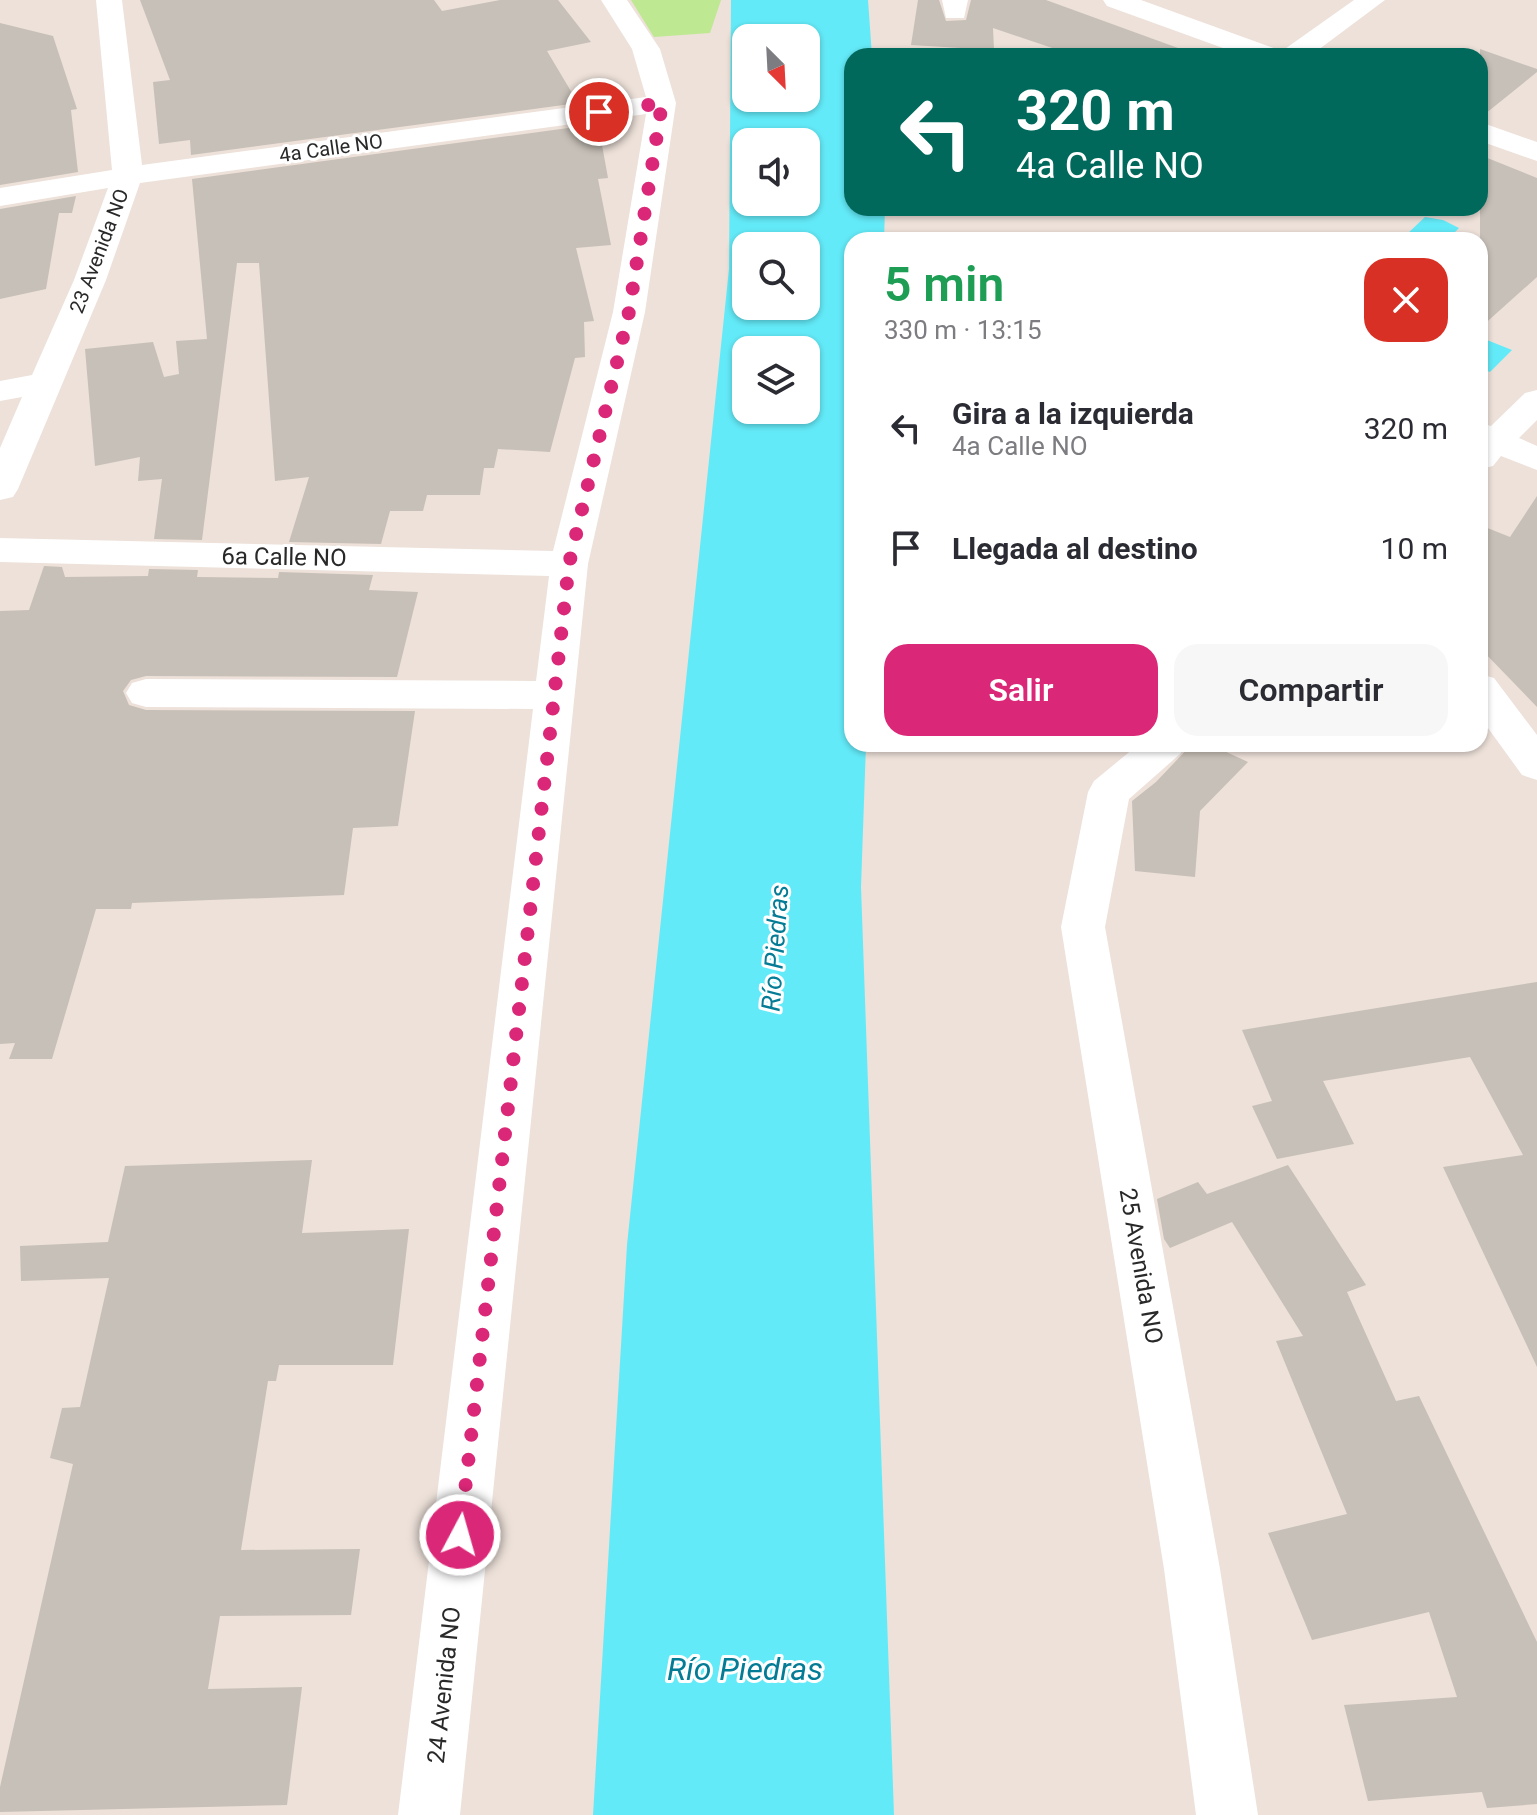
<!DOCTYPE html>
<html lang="es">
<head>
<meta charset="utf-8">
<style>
	:root { --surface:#fff; --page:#f7f7f7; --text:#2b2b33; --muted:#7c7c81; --accent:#db2777 }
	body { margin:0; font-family:Roboto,sans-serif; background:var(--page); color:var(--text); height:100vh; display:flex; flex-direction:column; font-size:30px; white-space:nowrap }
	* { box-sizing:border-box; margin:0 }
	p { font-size:26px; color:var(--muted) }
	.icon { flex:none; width:44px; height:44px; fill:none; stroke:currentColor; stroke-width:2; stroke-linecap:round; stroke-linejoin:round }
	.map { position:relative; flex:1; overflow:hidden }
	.side { position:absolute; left:844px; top:232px; width:644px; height:520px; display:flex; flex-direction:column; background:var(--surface); border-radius:24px; box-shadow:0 2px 6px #0004 }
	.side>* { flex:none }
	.banner { position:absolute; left:844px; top:48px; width:644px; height:168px; border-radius:24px; box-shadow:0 2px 6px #0004; background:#00695c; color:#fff; overflow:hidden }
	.needle { width:52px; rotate:156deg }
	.tools { position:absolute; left:732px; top:24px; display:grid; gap:16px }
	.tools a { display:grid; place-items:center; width:88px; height:88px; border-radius:16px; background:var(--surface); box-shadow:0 2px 6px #0004; font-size:40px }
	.pin { position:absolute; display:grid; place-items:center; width:68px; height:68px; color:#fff; margin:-34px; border:4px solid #fff; border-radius:50%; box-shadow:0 2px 8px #0007 }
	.me { position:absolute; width:88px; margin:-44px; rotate:6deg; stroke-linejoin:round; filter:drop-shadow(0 0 6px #0008) }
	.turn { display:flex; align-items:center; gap:28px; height:168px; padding:0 40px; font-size:36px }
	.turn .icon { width:104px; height:104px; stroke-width:2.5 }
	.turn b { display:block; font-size:56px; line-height:68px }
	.round { display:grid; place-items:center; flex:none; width:84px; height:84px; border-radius:24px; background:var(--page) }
	.summary { display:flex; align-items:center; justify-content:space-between; height:136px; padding:0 40px }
	h1 { font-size:48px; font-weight:600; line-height:60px; color:#1e9e55 }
	.primary-button { display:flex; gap:16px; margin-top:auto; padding:16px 40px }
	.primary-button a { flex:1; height:92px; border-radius:24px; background:var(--accent); color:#fff; font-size:32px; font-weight:600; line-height:92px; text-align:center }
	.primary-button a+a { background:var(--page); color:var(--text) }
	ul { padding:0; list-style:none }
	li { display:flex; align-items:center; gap:24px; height:120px; padding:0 40px }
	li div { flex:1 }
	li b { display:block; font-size:30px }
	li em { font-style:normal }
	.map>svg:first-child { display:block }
</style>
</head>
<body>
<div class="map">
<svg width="1537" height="1815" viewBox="0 0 1537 1815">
	<rect width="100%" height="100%" fill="#ede1d9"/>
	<path fill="#bee891" d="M631,0h90l-11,33 -56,4z"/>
	<path fill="#63eaf8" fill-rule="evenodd" d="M731,0h137l4,56h-20v152h33l-1,32h-32v504h14l-5,143 33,928h-301l34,-570 102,-976zM746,38h60v60h-60zM746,142h60v60h-60zM746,246h60v60h-60zM746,350h60v60h-60z
		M1425,217l18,3 16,8 -12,12h-39l-3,-4z
		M1487,340l25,10 -22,22 -10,-4v-21z"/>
	<path fill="#c7c0b8" d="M140,0h294l8,11 58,-11h58l33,42 -44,9 31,52 -387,52 -1,-15 -31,4 -6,-62 17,-2z
		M918,0h21l7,21 20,-1 5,-20h75l132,48 -1,8h-101l-83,-28 1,22 -83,-5z
		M0,23l53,13 24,73 -6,1 7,62 -78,13z
		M1480,49l57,20v3l-57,46z
		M590,125l12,20 6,33 -10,1 13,66 -35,3 18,73 -10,1 1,35 -10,1 -25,94 -52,-3 -4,19h-10l-4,27h-53l-4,16h-33l-9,33 -92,-2 20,-65 -34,4 -16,-218h-22l-35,277 -48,-1 8,-60 -24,2 2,-24 -45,9 -10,-117 68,-7 11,35 15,-3 -3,-33 31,-2 -15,-160z
		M1480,155l57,23v99l-57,51z
		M76,196l-4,17h-13l-13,76 -46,10v-90z
		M1537,496v211l-57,-59v-123l30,12z
		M44,566l18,1 3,10 83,-1 1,-7 49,1 -1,7 81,1 1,-6 94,3 -4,15 49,2 -21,85 -251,-1 -15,4 -8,11 6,14 17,5 269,1 -17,115 -45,2 -9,67 -212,8 -1,6h-35l-44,150h-43l6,-16 -15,1v-433l29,-1z
		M1192,744h17l39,18 -48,49 -5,66 -60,-6 -3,-70 24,-19z
		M1537,982v385l-94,-200 80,-12 -53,-98 -147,24 31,63 -77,15 -25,-53 20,-5 -30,-71z
		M312,1160l-10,73 107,-4 -16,136h-114l-3,16h-8l-27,169 119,-1 -9,66 -131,1 -12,73 94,-2 -15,118 -287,7v-25l73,-323 -23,-6 12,-50 18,-1 29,-129 -88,3 -1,-35 88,-4 17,-76z
		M1288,1165l78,120 -19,7 49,109 23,-5 118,246v162l-50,4 -5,-16 -114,9 -24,-96 113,-8 -28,-85 -117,28 -44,-107 79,-19 -71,-173 27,-5 -71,-114 -62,26 -6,-9 -7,-40 41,-17 9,12z"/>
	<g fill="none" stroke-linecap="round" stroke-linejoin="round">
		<path fill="#fff" fill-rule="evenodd" d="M96,0h26l20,165 504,-68 -14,-48 -31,-49h26l33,49 16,54 -31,209 -57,252 -128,1251h-62l135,-1106 -387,-2 -14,-4 -6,-10 6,-10 14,-4 390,2 13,-105 -549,-14v-24l553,13 60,-239 33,-198 -506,69 -34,97 -88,209 -5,8 -13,3v-52l22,-51 -22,4v-20l32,-6 42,-95 34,-92 -108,18v-18l112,-18z
			M942,0h26l-4,18h-18z
			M1103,0h38l141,51 72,-51h31l-75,56h-65l-138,-50z
			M1480,122l57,20v19l-57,-20z
			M1537,390v30l-18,18 18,8v24l-36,-14 -8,10 -13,3v-46l11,3 34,-33z
			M1480,674l14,4 43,57v45l-15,-5 -42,-58z
			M1139,744h47l-6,10 -51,45 -24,128 115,642 38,246h-62l-32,-246 -103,-642 27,-135 6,-11z"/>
	</g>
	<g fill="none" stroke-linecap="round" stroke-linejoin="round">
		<path stroke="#db2777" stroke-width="14" stroke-dasharray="0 25.2" d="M460,1535l109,-971 60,-252 33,-209 -63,9"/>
	</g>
	<g text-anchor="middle" stroke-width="6" stroke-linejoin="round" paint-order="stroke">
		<g font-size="20" fill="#292929" stroke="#fff">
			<text transform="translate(331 148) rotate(-8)" y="7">4a Calle NO</text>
			<text transform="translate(99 251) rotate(-69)" y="7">23 Avenida NO</text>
		</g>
		<g font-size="24" fill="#292929" stroke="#fff">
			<text transform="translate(284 557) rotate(1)" y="8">6a Calle NO</text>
			<text transform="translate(1141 1266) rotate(80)" y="8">25 Avenida NO</text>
			<text transform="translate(444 1685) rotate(-84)" y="8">24 Avenida NO</text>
		</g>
		<g font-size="26" font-style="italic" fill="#047c95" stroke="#fff">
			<text transform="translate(775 948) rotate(-86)" y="9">Río Piedras</text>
		</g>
		<g font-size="32" font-style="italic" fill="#047c95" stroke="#fff">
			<text x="745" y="1680">Río Piedras</text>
		</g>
	</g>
</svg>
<div class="tools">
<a><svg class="needle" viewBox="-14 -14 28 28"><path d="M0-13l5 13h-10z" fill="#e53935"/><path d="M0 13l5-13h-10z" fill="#7c7c81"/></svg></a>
<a><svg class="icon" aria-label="sound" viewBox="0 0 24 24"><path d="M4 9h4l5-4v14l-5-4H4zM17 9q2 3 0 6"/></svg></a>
<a><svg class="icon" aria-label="search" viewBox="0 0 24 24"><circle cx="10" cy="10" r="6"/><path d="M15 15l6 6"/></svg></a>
<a><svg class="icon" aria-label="layers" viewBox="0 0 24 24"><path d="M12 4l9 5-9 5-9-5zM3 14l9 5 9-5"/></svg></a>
</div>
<div class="pin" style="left:599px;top:112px;background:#d93025"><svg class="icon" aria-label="arrive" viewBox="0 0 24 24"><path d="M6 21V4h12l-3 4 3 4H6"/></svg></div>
<svg class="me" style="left:460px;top:1535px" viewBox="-20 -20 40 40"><circle r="17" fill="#db2777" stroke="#fff" stroke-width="3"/><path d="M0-11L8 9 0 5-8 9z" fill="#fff"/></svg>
<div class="banner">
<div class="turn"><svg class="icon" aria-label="left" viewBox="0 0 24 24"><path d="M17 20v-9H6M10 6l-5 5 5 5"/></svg><div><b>320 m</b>4a Calle NO</div></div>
</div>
<section class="side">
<div class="summary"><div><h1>5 min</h1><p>330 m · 13:15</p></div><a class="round" style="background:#d93025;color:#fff"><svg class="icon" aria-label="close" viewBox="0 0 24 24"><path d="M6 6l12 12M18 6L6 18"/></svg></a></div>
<ul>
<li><svg class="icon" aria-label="left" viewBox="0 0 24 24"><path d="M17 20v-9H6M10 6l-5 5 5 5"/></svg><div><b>Gira a la izquierda</b><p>4a Calle NO</p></div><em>320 m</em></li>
<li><svg class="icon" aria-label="arrive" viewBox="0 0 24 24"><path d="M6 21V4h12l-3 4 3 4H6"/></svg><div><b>Llegada al destino</b></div><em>10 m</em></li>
</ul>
<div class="primary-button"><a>Salir</a><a>Compartir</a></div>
</section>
</div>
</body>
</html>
